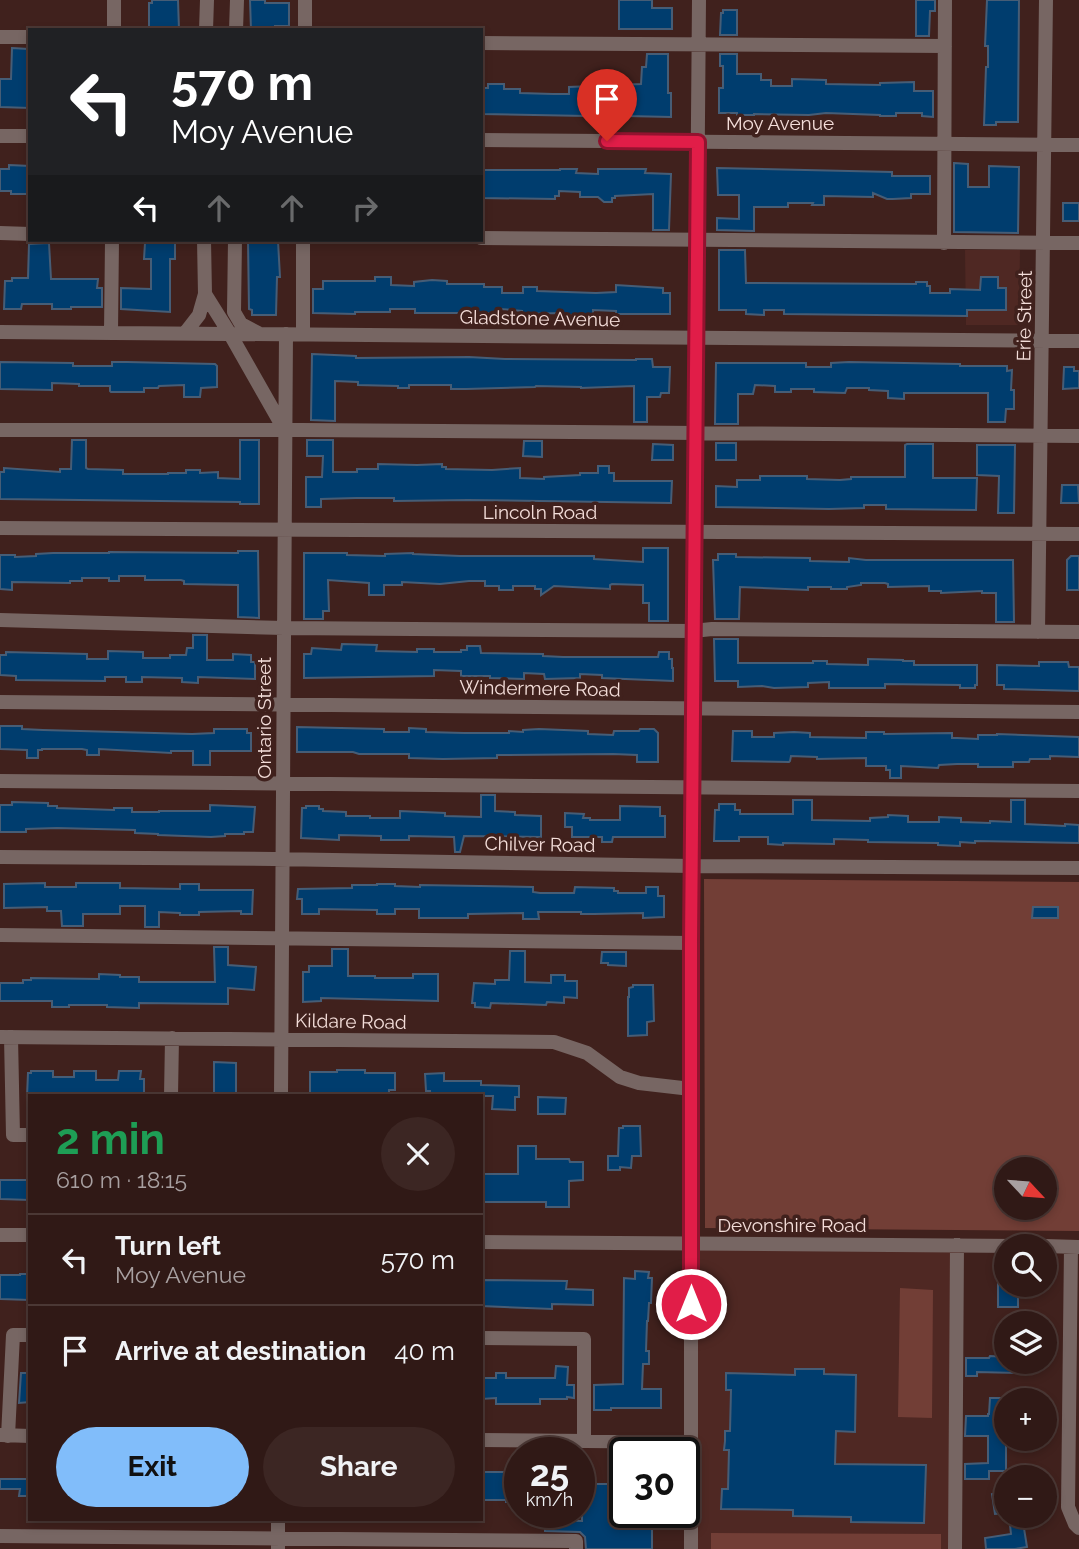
<!DOCTYPE html>
<html lang="en">
<head>
<meta charset="utf-8">
<style>
	:root { --surface:#301916; --page:#3c2623; --text:#f1f3f6; --muted:#a8a0a1; --line:#4b3835; --accent:#81bdfa }
	body { margin:0; font-family:Raleway,sans-serif; background:var(--page); color:var(--text); height:100vh; display:flex; flex-direction:column; font-size:26px; white-space:nowrap }
	* { box-sizing:border-box; margin:0 }
	p { font-size:23px; color:var(--muted) }
	.icon { flex:none; width:38px; height:38px; fill:none; stroke:currentColor; stroke-width:2; stroke-linecap:round; stroke-linejoin:round }
	.map { position:relative; flex:1; overflow:hidden }
	.side { position:absolute; left:28px; top:1094px; width:455px; height:427px; display:flex; flex-direction:column; background:var(--surface); border-radius:0px; box-shadow:0 4px 10px #0003,0 0 0 2px var(--line) }
	.side>* { flex:none }
	.banner { position:absolute; left:28px; top:28px; width:455px; height:214px; border-radius:0px; box-shadow:0 4px 10px #0003,0 0 0 2px var(--line); background:#202124; color:#fff; overflow:hidden }
	.needle { width:46px; rotate:116deg }
	.controls { position:absolute; left:994px; top:1157px; display:grid; gap:14px }
	.controls a { display:grid; place-items:center; width:63px; height:63px; border-radius:50%; background:var(--surface); box-shadow:0 4px 10px #0003,0 0 0 2px var(--line); font-size:35px }
	.speed { position:absolute; left:504px; top:1437px; display:flex; gap:14px; font-size:35px; font-weight:700; text-align:center }
	.speed>* { display:grid; place-content:center; width:91px; height:91px; border-radius:50%; background:var(--surface); box-shadow:0 4px 10px #0003,0 0 0 2px var(--line); line-height:1 }
	.speed small { font-size:18px; font-weight:400 }
	.speed .limit { border:4px solid #111; border-radius:10px; background:#fff; color:#111 }
	.pin { position:absolute; display:grid; place-items:center; width:60px; height:60px; color:#fff; margin:-72px -30px; border-radius:50% 50% 50% 0; rotate:-45deg; box-shadow:0 0 7px #0007 }
	.pin .icon { rotate:45deg }
	.me { position:absolute; width:77px; margin:-38px; rotate:0deg; stroke-linejoin:round; filter:drop-shadow(0 0 5px #0008) }
	.turn { display:flex; align-items:center; gap:24px; height:147px; padding:0 28px; font-size:32px }
	.turn .icon { width:91px; height:91px; stroke-width:2.5 }
	.turn b { display:block; font-size:49px; line-height:60px }
	.lanes { display:flex; align-items:center; height:66px; padding:0 28px; background:#0003; justify-content:center; gap:35px; direction:ltr }
	.lanes .off { opacity:.35 }
	.round { display:grid; place-items:center; flex:none; width:74px; height:74px; border-radius:37px; background:var(--page) }
	.headline { display:flex; align-items:center; justify-content:space-between; height:119px; padding:0 28px }
	h1 { font-size:42px; font-weight:700; line-height:52px; color:#1e9e55 }
	.button { display:flex; gap:14px; margin-top:auto; padding:14px 28px }
	.button a { flex:1; height:80px; border-radius:42px; background:var(--accent); color:#111; font-size:28px; font-weight:700; line-height:80px; text-align:center }
	.button a+a { background:var(--page); color:var(--text) }
	ul { padding:0; list-style:none }
	li { display:flex; align-items:center; gap:21px; height:91px; padding:0 28px; border-top:2px solid var(--line) }
	li div { flex:1 }
	li b { display:block; font-size:26px }
	li em { font-style:normal }
	.map>svg:first-child { display:block }
</style>
</head>
<body>
<div class="map">
<svg width="1079" height="1549" viewBox="0 0 1079 1549">
	<rect width="100%" height="100%" fill="#40211d"/>
	<path fill="#4f2823" d="M965,250h55l-1,75h-53z
		M698,1250l262,1 -8,298h-258z"/>
	<path fill="#723e36" fill-rule="evenodd" d="M704,879l375,3v349l-374,-3zM1006,1169h39v39h-39z
		M900,1288l33,2 -1,128 -34,-1z
		M711,1533l230,1v15h-230z"/>
	<path fill="#003d6e" stroke="#465d76" stroke-width="2" d="M152,0h26l1,30h-30v-27h3z
		M250,0h15v3h24v23h-14v4h-24z
		M619,0h33v8h20v21h-53z
		M916,0h19v11h-5l-1,25h-13z
		M987,0h32l-1,122h-22v3h-12l2,-58h2v-21h-3z
		M723,10h14v25h-17l1,-22h2z
		M12,48l16,1 -1,36h3v23l-30,-1v-28h11z
		M647,54h21v39h3v24l-44,-1v-2l-40,2 -106,-2v-26h7v-4h16v5h16v4l33,1h16v-7l72,-3 1,-17h4z
		M720,54h17v20h24v6h10v6h21v-7l34,1v4l54,1v-2l34,-1v9h19v26l-11,-1v-3h-26v3h-16v-1l-54,-2 -17,2 -55,-1v1h-17v-2h-18v-25h4v-22h-3z
		M954,163l14,1v23h21v-21l30,1 -1,66 -64,-1z
		M9,165l21,1v28h-19v-3h-11v-22h9z
		M717,168l175,4v4h38v18h-19v4l-18,1h-6l-14,-6v4l-49,-1v9h-12l1,-2h-25v4h-34v24l-37,-1v-12l22,1v-24h-21z
		M560,169h17l-1,4 22,1v-5h48l-1,4 26,1 -2,56h-16v-36l-38,2v2h-3v4h-8l-6,-5h-18v-5l-21,-1v5h-4v3l-74,-1v-28h79z
		M1063,203h16v18h-16z
		M248,241h30l2,36h-3l-1,38h-24v-5l-3,-1z
		M49,243l2,36h47l-1,9h5v19h-31v2h-19v-5h-30l-1,5h-17l1,-28h7v-3h16l1,-34z
		M145,243h30v16h-5v53l-49,-3v-21l30,1v-30h-7z
		M719,250h26l1,33 170,1v-2h11v4h3v7h20v-4l30,1 1,-13h17v11h8v22h-39v6l-183,-2v-4h-20v5l-18,-1v-4h-27z
		M375,277h16v8l23,1v-4l18,-2 15,1v3h37v3h18v6h21v-6h14v4l59,2 20,-1v-7l47,3v5h7v21h-54v-3l-23,-1v5h-32v-2l-39,1v-3l-21,-2v4h-86v-4h-25v3h-35v2l-42,-1v-24h10v-8h52z
		M312,354l44,2v2l113,-1 36,2 131,1v-1h16l1,8h17l-1,26h-8l-1,4h-13v25h-13v-36l-53,2v-1l-45,-1 -1,1 -69,2h-15v-4h-42v3h-11v-2l-40,-1v-3l-23,-1v40l-24,-1z
		M0,362l73,1v3h39v-4h15l88,2 2,2v21l-16,1 -1,9h-16v-12l-25,1 -1,2h-14v4h-33l-1,-1v-5h-31v-2l-27,-1v7l-52,-1z
		M849,362l111,2v2h47v5l5,-1 -1,20h3v19h-8l-1,13h-17v-29h-84v6l-16,-1v-7l-19,-1v-2h-22l-2,5 -31,-1v-3h-23v3h-16v-6l-20,-1 -2,9h-15v30h-23l1,-61h90v4h25v-4z
		M1064,367h10v4h5v17l-16,1z
		M72,440h14v28l2,1 35,1v4h45v-1h18v-3h14v3l18,-1v6l22,1v-39h19v64h-19v-2l-240,-3v-27h4v-4l56,4v-3h11z
		M307,440h26v32h24v-3h21v-5l39,1 25,-1v3h4v2l46,1 28,-2v10l24,1v-2l36,-2v-2h18v-7h11v7h5v8h58l-1,22 -203,-3 -74,1v-3h-38l-35,1v8h-15v-30h16l1,-21h-16z
		M524,441h18v16l-19,-1z
		M716,443h20v17h-20z
		M653,444l20,1v15h-21z
		M907,444h26v34h44l-1,32 -90,-1v-4h-22v3l-35,1 -113,-2v-21l21,1v-7h23v-4h47v3l33,1 11,-1v-2h54v-32z
		M977,445h38l-1,68h-16l1,-37 -22,-1z
		M1062,485h16l1,18h-18z
		M643,548h25v73h-19v-18h-6v-18l-31,-1 -2,1v4l-56,-3 -13,9v-6h-6v-3h-22v4h-14v-4h-14v-5h-16l-29,3 -38,-2v3h-18v10h-15v-12l-41,-3 1,31h-6v8h-19v-66h43v2l38,1v-2l28,-1v1l47,2h134v3l49,3z
		M238,551h20l1,67 -21,-1v-32l-54,-1v-3l-3,-1h-36v-4h-26v5h-10v-3h-27v3h-12v2l-58,-1v8l-12,-1v-34h15v2l21,-1v-2l17,-1h56v-1l129,1z
		M718,554h18v3l74,1v3l39,1v-4l17,2h147l1,62h-18v-29h-14v-2l-41,2v-2h-12v-5l-41,1v-3l-3,-1h-24v2l-14,2v2h-16v-2h-23v3l-68,-3 -1,32h-24l-2,-59h5z
		M1071,556h8v34h-12v-30z
		M193,635h14v25h26v-6l18,1v7h4v17l-57,-2v6l-16,-1v-4l-40,-1v5h-16v-5h-21v4l-89,-1v-4l-16,-1v-20h6v-3l81,2v5h21v-8l35,1v6h27v-3h16l1,-7h6z
		M714,639h24v24h75v-2h14v3l41,1v-6l35,1v1h11v4h63v20h-2v3h-15v-3l-75,-1v4h-56v-6l-21,1v4l-34,1 -12,-2 -24,1v-6h-23z
		M342,644l35,1 -1,6 41,1v-3h17v3h27v-2h6v-4h13l1,7 62,1v2l20,1h95l1,-5h10v7h3v9h1v13l-71,-3v-3l-22,-1v4l-35,1 -1,-5 -20,-1v6l-34,-1v-2h-29v-5l-27,-1v6l-130,2v-24h7l1,-6 29,2z
		M1039,662h29l1,5h10v24l-75,-2v-4h-7v-20l42,1z
		M0,726h22v3l21,1 149,4 22,-1v-4h33v4h4v18h-41v14h-17v-14h-22v2l-72,-4v6h-12v-5l-5,-1h-40v1h-4v8h-11v-8l-27,-1z
		M297,727l87,2v3h25v-4l17,1v3l38,1h45v-2l14,1v-2l16,-1 49,2v3l25,1 1,-4h25l1,-2h14l4,4v29h-21v-7l-24,-1 -116,1v3l-54,1 -34,-1v-4h-50l-6,-2h-56z
		M733,731h19v6h22v-4l20,-1 16,1v4l56,1v-6h18v2l68,-1v5h5l21,1v-4h19v-1l82,3v20l-29,-1v3h-20l-1,3h-16v5h-35v-3h-21l-18,1 -1,3 -37,-2v12h-11v-8h-4v-4h-20v-8l-49,1v-2l-26,-1 -1,5 -1,1 -57,-1z
		M481,795h14v16l20,1v3l26,1v21l-77,-1 -4,16h-5l-1,-15 -45,-1v4h-28v-4l-42,-1v5l-38,-2 1,-30h4v-2h13v3h4v2l23,1v4h24v2h30v-7l45,2v3l36,1z
		M793,800h19v20l58,1v-3l18,-1v-2l20,1v6h31v-5l22,1v4l29,1v-2l21,1v-22h14v24l40,2v-2l14,1v18l-104,-2v2l-15,-1v4l-22,-1v-2l-70,-1v-2l-34,-1v5l-51,-1v2l-15,-1v-7h-29v4h-25l1,-31h4v-6h16v6h5v4h53z
		M12,802l36,1v3h9v2l57,2v-2h18v4h27v-1h51v-6l45,2 -2,25h-9v2h-19v2l-14,1 -53,-2v-1l-23,-1v-3l-78,-2 -31,1v3h-26v-27h12z
		M620,806l40,1v9h5v21h-52l-1,5h-10v-5h-30v-10h-7v-14l19,1 -1,4h7v2h30z
		M45,883v4h31v-4h44v5l60,1v-5h19v6h54l-1,24h-11v-3l-42,1v3h-19v-2l-21,-1v15h-14v-21h-25v8h-37v12h-21l-1,-15h-14v-4l-43,1v-24z
		M377,884h18v2l25,1v-2l113,2v5l7,1h34l1,-6 39,1v3h4v2h28v-6h12v9h6v21l-21,1v-5l-49,1h-13v-2h-43l1,7h-16v-6l-55,1v4h-49v-9h-24v5h-18v-4l-58,-1v5h-17v-15h-5l1,-10 54,-1v-3h25z
		M1033,907h25v11h-26z
		M214,947h14v18l28,2 -2,23 -26,-2v16l-89,-1v5l-32,-1v-2h-38v2h-17v-6h-52v-18h23v-3h8v-2l68,1v-5l21,1v2h19v5h76z
		M332,949h16v27h27v2h38v-4h25v27l-117,-3v3l-18,1v-30h6v-6h23z
		M510,951h15v31l26,1v-8h14v6h12v17l-13,-1v6l-17,-1 -1,3 -55,-2 -1,5 -15,-1v-4h-3l2,-20 21,1v-4h14z
		M602,952h24v14l-18,-1v-2h-7z
		M633,985h20l1,36 -7,1v13l-19,1v-39h1v-9l4,-1z
		M214,1062l22,1v33h-22z
		M337,1070h28v3h30v17h-6v4l-62,-1v3h-17v-24h27z
		M31,1071h22v6h21v-6h22v9h22l1,-9h22l-1,8h4v17h-117l1,-23h3z
		M444,1073v8h37v4l38,1v11h-4v13l-23,-1 1,-13h-63v-5h-4l-1,-17z
		M538,1097l28,1 -1,16h-27z
		M623,1126h17l1,30h-9l-1,12 -11,-1v3h-12v-14h10l1,-28h4z
		M518,1146h18v13h33l1,3h13v18l-14,1v26h-23v-5h-65v-28h37z
		M0,1180h30v20l-30,-1z
		M635,1271l14,1 -1,6h4l-1,25h-2l-1,18h-1l-1,30h3v13h-6l-1,25h19v19h-50v2h-17v-25l29,-1 1,-106 11,1z
		M20,1274h10v26l-30,-1v-24h20z
		M481,1280l86,1 -1,8 27,1v15l-41,-1v5l-71,-3z
		M998,1284h20v23h-20z
		M990,1356l16,1v5h11v11l-40,-1v4h-11v-18h23z
		M556,1366l12,1 -1,18h7v13l-7,-1v2h-27v5h-44v-6l-15,1v-21h15v-5h10v5h49z
		M795,1369h29v5l32,1 -1,57 -19,-1 -1,33 91,1 -2,58 -73,-1v-5l-58,-1v-6l-72,-1 1,-20h6l1,-39h-5l1,-9v-10h5l1,-41h-5v-17l69,2z
		M21,1373h9v29l-11,1z
		M990,1398h16v73h-17v8h-24v-15l23,-1v-27h-23l1,-20h22v-2h1z
		M481,1472h33v4h6v26h-14v-2h-25z
		M0,1479h30v17h-11l1,-7h-20z
		M582,1484h43v28h17v2h4v12h6v23h-66l-1,-12 -5,-5 -35,-1v-11l37,1z
		M1006,1492v21l-11,1 -3,-20z
		M1009,1516h13l5,31 -12,2h-29l-1,-11 26,-4z"/>
	<g fill="none" stroke-linecap="round" stroke-linejoin="round">
		<path stroke="#776663" stroke-width="14" d="M114,30v-30
			M206,30l1,-30
			M236,30l1,-30
			M305,30v-30
			M0,37h30
			M481,43l464,3
			M0,136h30
			M481,140l598,5
			M0,233l30,1
			M481,238l598,5
			M235,240l-1,72 7,12 17,9
			M944,243l1,-243
			M205,294l25,40 54,95
			M0,332l1079,9
			M111,333l1,-93
			M185,333l14,-18 6,-21 -1,-54
			M303,334v-94
			M0,430h303l776,6
			M0,528l1079,6
			M0,620l284,8 409,3 19,-2 367,3
			M1038,632l8,-632
			M0,702l1079,10
			M0,781l1079,10
			M0,857l274,2 418,7 387,2
			M0,935l691,8
			M0,1037l554,5 33,11 33,24 19,6 52,6
			M11,1037l2,98h17
			M171,1096l1,-58
			M281,1096l5,-762
			M0,1235h30
			M481,1242l538,4
			M1045,1246l33,1
			M1071,1247l-3,260 7,17 4,4
			M481,1338l103,1v102
			M1,1435l29,1
			M8,1436l5,-101h17
			M481,1440l210,2
			M0,1536l576,5v8
			M278,1549v-30
			M691,1549v-606l8,-943
			M955,1549l2,-304"/>
	</g>
	<g fill="none" stroke-linecap="round" stroke-linejoin="round">
		<g stroke="#92132f" stroke-width="18">
			<path id="route" d="M607,141l91,1 -7,801v361"/>
		</g>
		<use href="#route" stroke="#e11d48" stroke-width="12"/>
	</g>
	<g text-anchor="middle" stroke-width="7" stroke-linejoin="round" paint-order="stroke">
		<g font-size="19" fill="#f3ddd9" stroke="#40211d">
			<text x="780" y="130">Moy Avenue</text>
			<text transform="translate(1024 316) rotate(-89)" y="7">Erie Street</text>
			<text transform="translate(540 318) rotate(1)" y="7">Gladstone Avenue</text>
			<text x="540" y="519">Lincoln Road</text>
			<text transform="translate(540 688) rotate(1)" y="7">Windermere Road</text>
			<text transform="translate(264 718) rotate(-90)" y="7">Ontario Street</text>
			<text transform="translate(540 844) rotate(1)" y="7">Chilver Road</text>
			<text transform="translate(351 1021) rotate(1)" y="7">Kildare Road</text>
			<text x="792" y="1232">Devonshire Road</text>
		</g>
	</g>
</svg>
<div class="controls">
<a><svg class="needle" viewBox="-14 -14 28 28"><path d="M0-13l5 13h-10z" fill="#e53935"/><path d="M0 13l5-13h-10z" fill="#a8a0a1"/></svg></a>
<a><svg class="icon" aria-label="search" viewBox="0 0 24 24"><circle cx="10" cy="10" r="6"/><path d="M15 15l6 6"/></svg></a>
<a><svg class="icon" aria-label="layers" viewBox="0 0 24 24"><path d="M12 4l9 5-9 5-9-5zM3 14l9 5 9-5"/></svg></a>
<a>+</a>
<a>−</a>
</div>
<div class="speed"><div>25<small>km/h</small></div><div class="limit">30</div></div>
<div class="pin" style="left:607px;top:141px;background:#d93025"><svg class="icon" aria-label="arrive" viewBox="0 0 24 24"><path d="M6 21V4h12l-3 4 3 4H6"/></svg></div>
<svg class="me" style="left:691px;top:1304px" viewBox="-20 -20 40 40"><circle r="17" fill="#e11d48" stroke="#fff" stroke-width="3"/><path d="M0-11L8 9 0 5-8 9z" fill="#fff"/></svg>
<div class="banner">
<div class="turn"><svg class="icon" aria-label="left" viewBox="0 0 24 24"><path d="M17 20v-9H6M10 6l-5 5 5 5"/></svg><div><b>570 m</b>Moy Avenue</div></div>
<div class="lanes"><svg class="icon" aria-label="left" viewBox="0 0 24 24"><path d="M17 20v-9H6M10 6l-5 5 5 5"/></svg><svg class="icon off" aria-label="ahead" viewBox="0 0 24 24"><path d="M12 20V5M6 11l6-6 6 6"/></svg><svg class="icon off" aria-label="ahead" viewBox="0 0 24 24"><path d="M12 20V5M6 11l6-6 6 6"/></svg><svg class="icon off" aria-label="right" viewBox="0 0 24 24"><path d="M7 20v-9h11M14 6l5 5-5 5"/></svg></div>
</div>
<section class="side">
<div class="headline"><div><h1>2 min</h1><p>610 m · 18:15</p></div><a class="round"><svg class="icon" aria-label="close" viewBox="0 0 24 24"><path d="M6 6l12 12M18 6L6 18"/></svg></a></div>
<ul>
<li><svg class="icon" aria-label="left" viewBox="0 0 24 24"><path d="M17 20v-9H6M10 6l-5 5 5 5"/></svg><div><b>Turn left</b><p>Moy Avenue</p></div><em>570 m</em></li>
<li><svg class="icon" aria-label="arrive" viewBox="0 0 24 24"><path d="M6 21V4h12l-3 4 3 4H6"/></svg><div><b>Arrive at destination</b></div><em>40 m</em></li>
</ul>
<div class="button"><a>Exit</a><a>Share</a></div>
</section>
</div>
</body>
</html>
